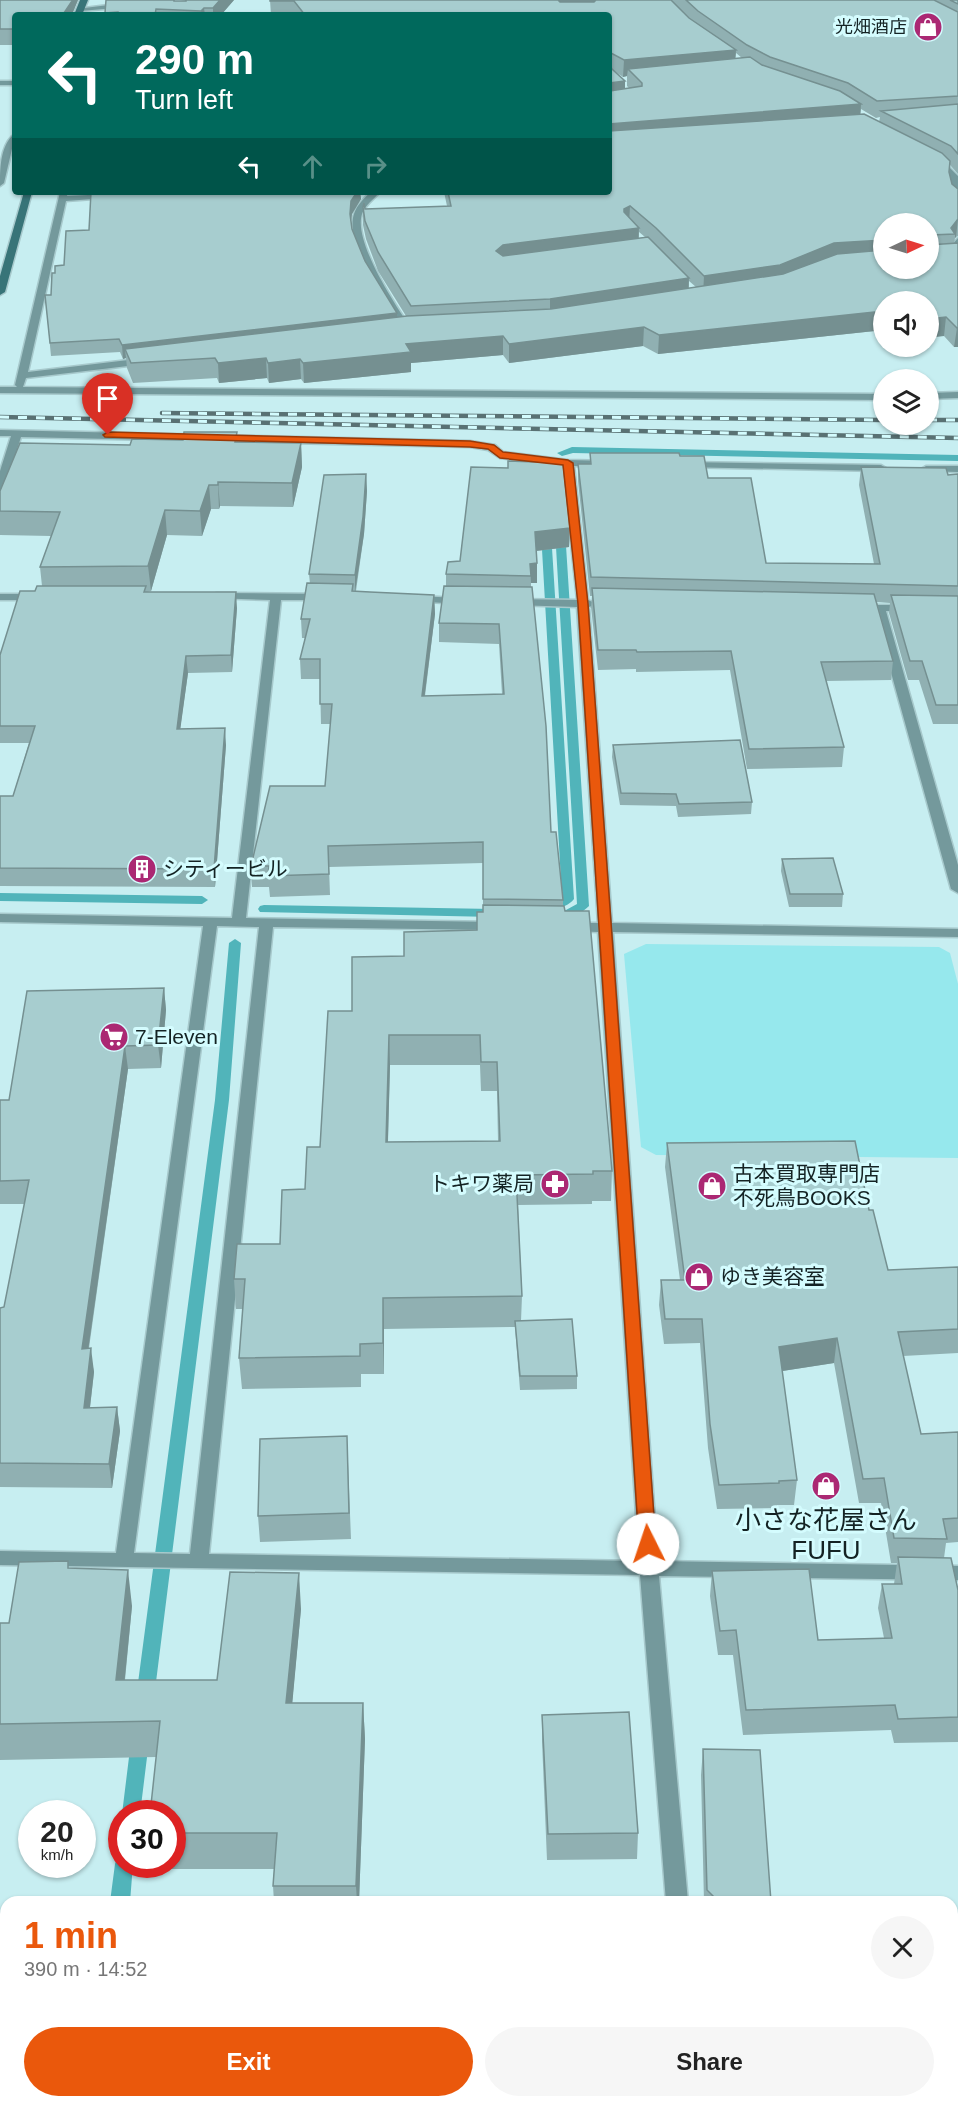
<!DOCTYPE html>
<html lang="en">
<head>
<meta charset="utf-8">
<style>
	:root { --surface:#fff; --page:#f6f6f6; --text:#222; --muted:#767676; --accent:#ea580c }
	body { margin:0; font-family:Arial,"Noto Sans JP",sans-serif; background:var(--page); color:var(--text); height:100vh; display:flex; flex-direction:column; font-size:22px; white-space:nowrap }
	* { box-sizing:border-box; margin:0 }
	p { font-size:20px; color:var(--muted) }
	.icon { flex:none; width:33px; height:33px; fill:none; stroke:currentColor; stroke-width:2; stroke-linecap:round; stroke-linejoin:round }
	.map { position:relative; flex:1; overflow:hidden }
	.details { position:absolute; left:0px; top:1896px; width:958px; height:212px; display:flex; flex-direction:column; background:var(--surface); border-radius:18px 18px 0 0; box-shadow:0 2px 4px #0004 }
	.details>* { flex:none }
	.top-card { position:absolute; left:12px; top:12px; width:600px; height:183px; border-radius:6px; box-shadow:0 2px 4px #0004; background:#00695c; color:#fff; overflow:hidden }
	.needle { width:39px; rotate:86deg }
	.buttons { position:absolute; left:873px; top:213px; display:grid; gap:12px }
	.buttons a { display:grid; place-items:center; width:66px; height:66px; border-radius:50%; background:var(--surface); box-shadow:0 2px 4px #0004; font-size:30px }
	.speed { position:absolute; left:18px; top:1800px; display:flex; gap:12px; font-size:30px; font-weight:700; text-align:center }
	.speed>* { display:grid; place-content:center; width:78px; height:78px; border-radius:50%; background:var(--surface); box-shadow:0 2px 4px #0004; line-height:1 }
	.speed small { font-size:15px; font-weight:400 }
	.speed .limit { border:9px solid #d22; background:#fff; color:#111 }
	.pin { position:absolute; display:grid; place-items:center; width:51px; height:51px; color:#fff; margin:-62px -26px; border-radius:50% 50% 50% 0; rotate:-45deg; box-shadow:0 0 6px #0007 }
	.pin .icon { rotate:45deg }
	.me { position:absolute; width:66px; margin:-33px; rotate:356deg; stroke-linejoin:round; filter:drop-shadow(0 0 4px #0008) }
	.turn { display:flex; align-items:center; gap:21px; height:126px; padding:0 24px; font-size:27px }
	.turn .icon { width:78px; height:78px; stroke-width:2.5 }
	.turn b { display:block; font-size:42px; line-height:51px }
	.lanes { display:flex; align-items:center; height:57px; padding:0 24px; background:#0003; justify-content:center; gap:30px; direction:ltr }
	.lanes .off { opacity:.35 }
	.round { display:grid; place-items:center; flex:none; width:63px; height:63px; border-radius:32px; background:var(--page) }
	.headline { display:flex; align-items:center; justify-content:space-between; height:102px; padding:0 24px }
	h1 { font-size:36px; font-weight:800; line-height:45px; color:var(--accent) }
	.action { display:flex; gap:12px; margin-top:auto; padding:12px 24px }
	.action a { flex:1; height:69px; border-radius:36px; background:var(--accent); color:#fff; font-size:24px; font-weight:800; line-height:69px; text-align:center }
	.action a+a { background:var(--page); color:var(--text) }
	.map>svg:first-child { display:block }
</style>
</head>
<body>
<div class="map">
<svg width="958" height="2107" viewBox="0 0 958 2107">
	<rect width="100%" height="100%" fill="#c7eef1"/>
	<path fill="#96e8ed" d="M646,944l293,3 11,6 8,31v174l-302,-3 -15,-8 -17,-193z"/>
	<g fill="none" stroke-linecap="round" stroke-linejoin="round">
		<path fill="#51b4ba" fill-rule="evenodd" d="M572,447l386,8v6l-385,-8 -11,3 -5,-3z
			M560,527l5,3 24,376c-9,9 -26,17 -37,8l2,-3 12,-1 11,-6 -22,-374z
			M546,529l5,3 23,367c-8,10 -25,13 -35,5l2,-3 18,-1 3,-2 -21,-366z
			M0,893l202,3 6,4 -6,4 -202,-3z
			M264,905l230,4 6,4 -6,4 -234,-5 -2,-3 2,-3z
			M235,939l6,4 -12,157 -75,598 -3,5 -6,2 -6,-2 -3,-5 79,-598 14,-157z
			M140,1733l6,3 3,5 -9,73h-18l9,-73 3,-5z
			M122,1857v7h11l-3,38h-20l5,-38 2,-6z
			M0,2034l6,1v18l-6,-1z"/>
		<g stroke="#a7c9cc" stroke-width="3">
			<path id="street" d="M125,3l3,4 -48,4 -4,-2z
				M0,81h15v4h-15z
				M12,136h3l-11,47 -4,3c0,-16 0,-38 12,-50z
				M931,160l16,5 11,11v30c-10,-5 -10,-18 -7,-28l-10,-9 -10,-5z
				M60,192h8l-1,4 84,-4 -4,3 -81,6 -38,171 117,-14 5,3 -5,3 -119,14 -3,9 861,7v6l-884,-7v-6h17l-2,-2z
				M371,192h9c-6,7 -15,13 -18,22 -9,28 34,92 50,116l-2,2h-6c-16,-24 -60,-90 -50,-118 3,-9 10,-16 17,-22z
				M958,238v16l-7,-8z
				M958,392v6l-30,1v-6z
				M0,430l470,11 25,4 8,7 65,8 44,1 1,2 -5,3h-34l14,134 9,4 -8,3 23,316 346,6v8l-345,-5 45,629 300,5v14l-299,-4 29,326h-22l-26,-327 -640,-10v-14l116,2 87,-627 -203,-4v-8l232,4 38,-318 -58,-2 -2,-2 6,-3 108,1 6,3 -6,3h-43l-35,318 250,4 7,4 -7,4 -223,-3 -64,627 430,7 -41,-629 -27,-1 -7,-4 7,-4h27l-21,-316 -64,-2 -6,-3 6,-3 64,1 -14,-134 -63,-8 -12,-8 -18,-3 -449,-10 -16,51 -5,3v-20l11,-35h-11zM217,926l42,1 -69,627 -56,-1z
				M686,462l195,3 5,3 -5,3 -199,-4 -1,-2z
				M926,466h32v6l-36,-1 -1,-2z
				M0,594h39l6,3 -6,3h-39z
				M414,596l48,2 6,3 -6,3 -52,-3v-4z
				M858,605h51l6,3 -6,3h-23l72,254v28l-7,-4 -77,-278 -20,-1v-4z
				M696,2102h22l2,5h-22z"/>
		</g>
		<g stroke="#a7c9cc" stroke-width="3">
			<path id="secondary" d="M80,0h8l-6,15h-8z
				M24,192h8l-27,100 -5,3v-19z
				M0,1966h6v20h-6z
				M952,1986h6v20h-6z"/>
		</g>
		<use href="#street" fill="#74999c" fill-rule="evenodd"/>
		<use href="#secondary" fill="#387478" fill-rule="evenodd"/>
		<g stroke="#597173" stroke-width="4.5">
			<path id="rail" d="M162,413l722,7
				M0,417l958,21
				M928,420h30"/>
		</g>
		<use href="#rail" stroke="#d4fcfe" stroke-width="3" stroke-dasharray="9" stroke-linecap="butt"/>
	</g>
	<path fill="#90b0b2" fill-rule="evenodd" d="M0,0h78l-5,12v3h-58v30h-15z
		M186,0h48l-13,15h-116v-2z
		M270,0h688v174l-8,-9 -1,8 3,11 6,5v47l-2,1 -1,1 -1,6 4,103h-4l-10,-11 -16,-34h-44v28l-226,24 -15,-8 -134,17 -6,-8 -92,8v9l-107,11 -3,-4 -32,4 -2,-5 -48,5 -2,-5 -84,5 -6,-15 -1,-10 -3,1 -3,-7 -69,4 -6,-61h6l4,-22 9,-8 25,-35 2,-38h269l1,7 -9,15 -1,7 1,8 13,32 32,52v4l9,-1 -28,-45 -12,-32 -3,-14v-18l2,2 82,-3 -3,-14h165v-177h-338zM736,53l6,5h-7zM614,71l9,6 4,-1v10l2,2h-4zM861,109l15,9 4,-1 -1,5 -19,-7zM884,224l44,44h-44zM639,232l6,5 -6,1zM689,281l7,6 -7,1z
		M238,442l63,1 1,24 -9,40 -73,-1 -1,3h-8l-9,27 -35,-1 -16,56h-4l90,17 -5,64 -44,1 -8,56 46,16 -11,142 -215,-1v-90h13l16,-53h-29v-88l35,-64 7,-5 -2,-19 11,-31 -51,-1v-44l130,-46z
		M590,453l90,3 28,22 58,85 108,1 -15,-79 2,-18 87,8 10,-1v250h-25l-14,-44h-11l-19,-67 1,-10 -13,-1 16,59 -2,19 -65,1 18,66 -2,20 -95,2 -17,-99 -94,2v-3l-38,1 -7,-63 1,-11h-2l-12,-115v-17h12z
		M471,467l98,80 -33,4 1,32h-6v4l20,245 12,68v6l49,265 -1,30h-19v3l-74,1 4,91 -1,25 56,55v13l-57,1 -5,-63 -131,2v45h-23v13l-119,2 -3,-31 4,-49h-7l-2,-30 46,-35 25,-55 15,-42 32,-136 52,-55 73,-26v-18h6v-49l-154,4 1,28 -60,2 -1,-10h-17l-1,-21 74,-80 6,-62h-10l-1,-45h-19l-1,-20 5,-21h-3l-1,-19 9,-35 -1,-10 57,-100 1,17 -3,43 -8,57 14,1 64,3 1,19 -10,82 77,-2 -3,-50 -60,-2v-19l7,-37v-12l14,-13zM390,1065h90l1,26h16l1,50 -110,1z
		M613,745l139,57 -1,12 -73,3 -2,-11 -56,-1 -8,-48z
		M782,859l61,35 -1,13h-53l-8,-36z
		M164,988l2,22 -5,58 -33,1 -39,279 5,24 -4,36 27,-1 3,24 -8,57 -112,-1v-179l4,-1 21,-103h-25v-104h9z
		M667,1143l202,67 19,60 70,-3v86l-55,3 18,78 37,-2v110l-12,1 -2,15 14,32v152l-64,1 -3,-13 -148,5 -10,-80h-15l-8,-59 2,-25 106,69 66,-2 -6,-30 4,-24h12l3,-21h-6l-10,-60h-22l-25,-140 -52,8 15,109 -3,25h-17v3l-60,1 -9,-61 -8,-105 -36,1 -5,-39 2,-25h19l-15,-113z
		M348,1462l3,77 -91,3 -2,-26z
		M69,1568l63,38 -7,74h92l84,-71 -9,94h71l2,36 -6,163h-85l-1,-16 1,-17h-122v-5h20v-50l-16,-57 -156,3v-137h9z
		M542,1715l96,118 -1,26 -90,1 -5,-119z
		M703,1749l68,153h-67l-3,-127z
		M746,2102h93l1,5h-94z"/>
	<path fill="#759091" d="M71,0h7l-5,12v3h-9v-2z
		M220,0h14l-13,15h-8v-7z
		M558,0h39l-9,9 -28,4z
		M204,8l1,7h-3l-1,-4z
		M736,50l-1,16 -107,3 -1,7 -4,1 1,-17z
		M625,81v16l-16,2v-16z
		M861,104l-1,16 -251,21v-17z
		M357,192h3l1,7 -9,15 -2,13v-13l1,-13z
		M630,206l-1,18 10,4 -1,18 -135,18 -7,-13 7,-6 121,-36z
		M958,219l-2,18 -1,1v-4l-4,-6z
		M884,240v18l-181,37 1,-19 130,-33z
		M689,278l-1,18 -138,22v-19z
		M884,311v19l-226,24 1,-19z
		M397,313v13l-272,23 1,9 -3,1 -1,-14z
		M946,317l-2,19 -16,2v-19z
		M644,327l-1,19 -134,17v-19z
		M957,328h1v19h-4z
		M503,336v19l-92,8v9l-107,11 -1,-20 103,-19z
		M266,358l1,20 -48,5 -1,-20z
		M300,359l1,20 -32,4 -1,-20z
		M301,443l1,24 -9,40 -1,-24z
		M366,474l1,17 -3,43 -9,58v-17z
		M218,482l2,24 -1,3 -1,-24z
		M209,485l2,24 -9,27 -2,-25z
		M165,510l2,25 -16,56 -3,-25z
		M570,528l-1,19 -34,4v-19z
		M537,563v20h-6l-1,-19z
		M236,592l1,16 -5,64 -1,-17z
		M434,595l1,19 -13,102v-20z
		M186,656l2,17 -10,73 -1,-17z
		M225,728l1,17 -11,142 -1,-18z
		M164,988l2,22 -5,58 -3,-23z
		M389,1035l1,30 -3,107 -1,-30z
		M125,1046l3,23 -43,303 -3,-23z
		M383,1298l1,31v45l-1,-31z
		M837,1338l-3,25 -58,9 3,-25z
		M91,1348l3,24 -7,60 -3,-24z
		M117,1407l3,24 -8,57 -3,-24z
		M128,1570l4,36 -11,110 -5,-36z
		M299,1573l2,36 -12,130 -3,-36z
		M363,1703l2,36 -6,163h-2l-1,-16z
		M211,2102h7v5h-7z"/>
	<path fill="#a7cdcf" stroke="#759091" stroke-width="1.5" fill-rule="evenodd" d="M0,0h71l1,1 -8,12 -26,1v1h-23v14h-15z
		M106,0h68v1h12v-1h34l-7,8h-9l-3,3 -45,-2 -1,6h-37v-3l-13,1z
		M270,0h288l2,2h34l2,-2h75l18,18 47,32 -112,10 -15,-8v-37h-304l-11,-14h-24z
		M686,0h248l24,12v84l-81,5 -29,-18 -78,-26 -23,-12 -49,-34z
		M950,0h8v4z
		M750,57l12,8 78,26 21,13 -252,20v2v-36l1,1 32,-5v-3l-14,-14z
		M609,63l3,6 13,12 -16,2z
		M958,104v50l-7,-8 -70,-35z
		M864,114l78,39 8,8 -1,11 3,12 6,5v30l-7,9 4,6 -25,1 -2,10v-21h-44v16l-50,3 -54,22 -76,11 -48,-48 -26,-22 -6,3v3l15,16 -136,17 -7,6 7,5 145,-19 41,41 -139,21 -139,7 -33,-54 -13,-31 -2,-14 1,-4 1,6 86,-3 -3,-14h161v-61z
		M91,192h266l-6,9 -1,13 2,15 13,32 32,52 -275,32 -3,-6 -69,4 -5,-48h6l1,-22h3v-7l9,-1 2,-34 23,-1z
		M958,243v85h-1l-11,-11 -18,2v-17h-44v9l-225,24 -15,-8 -135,17 -6,-8 -97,8 5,8 -108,11 -3,-4 -32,4 -2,-5 -48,5 -3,-5 -84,5 -6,-14 282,-33 144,-7 232,-35 54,-20 47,-4v18h44v-23z
		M184,432h53l-2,10 66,1 -9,40 -74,-1v3h-9l-9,26 -35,-1 -17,56 -108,1 20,-55 -60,-1v-20l20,-48 110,2 2,-6 51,1z
		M590,453h89l1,3h24l4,22h43l15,85 114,1 -19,-97 85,1 2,7 10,-1v112l-367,-9 -13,-113h13z
		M508,461l55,2 7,65 -35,4 2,31 -7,1 1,12 -85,-2 2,-12 12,-1 11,-94 37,1z
		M366,474l-3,43 -8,58 -46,-1 15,-99z
		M307,583l46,1 -1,7 18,1 64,3 -12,101 82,-2 -5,-70 -60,-1 5,-37 88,1 14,139 5,106h5l7,68 -80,-1v-57l-155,4 1,28 -61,2 1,-10h-18l19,-80h55l7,-82h-12v-45h-20l10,-40h-9z
		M37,586h109l-2,6h92l-5,63 -45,1 -9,73 48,-1 -11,141 -214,-1v-72h13l22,-70h-35v-71l20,-64h15z
		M592,588l282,6 19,67 -72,1 23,85 -95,2 -18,-98 -94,1 -1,-2h-38z
		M891,595l67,1v109h-22l-14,-44h-12z
		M740,740l12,62 -73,2 -3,-10 -55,-1 -8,-48z
		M833,858l10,36h-53l-8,-35z
		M483,905l81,1 1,5h24l23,260h-19v3l-77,1 6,121 -139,2v45l-23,1v12l-121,2 6,-79h-11l3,-35h43l2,-54 23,-1 2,-42h13l8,-136h24v-54l52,-1v-24l73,-2v-18h6zM389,1035h91l1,27h16l3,79 -114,1z
		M164,988l-6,57 -33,1 -43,303 9,-1 -7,60 33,-1 -8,57 -109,-1v-155l4,-1 25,-127 -29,1v-81h9l18,-109z
		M855,1141l14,69h4l15,60 70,-3v62l-60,3 23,102 37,-2v86l-15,1 4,20 -53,-1 -10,-60 -21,1 -26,-141 -58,9 18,133 -18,1v2l-60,2 -9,-61 -8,-105h-37l-4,-39h24l-18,-137z
		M572,1319l5,57h-57l-5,-55z
		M347,1436l2,77 -91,3 2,-77z
		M898,1557l53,1 7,32v127l-60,2 -3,-14 -149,5 -10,-80 -16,1 -8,-60 97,-2 9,71 74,-2 -10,-54h20z
		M68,1561v7l60,2 -12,110h101l13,-108 69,1 -13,130h77l-7,183h-83l4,-53h-105v-19h-22l10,-93 -160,3v-101h9l10,-61z
		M629,1712l9,121 -90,1 -6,-119z
		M703,1749l57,1 11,152h-52l-12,-12z
		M4,2084h2v18h205v5h-210z
		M356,2102h212l10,5h-222z
		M754,2102h85l1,5h-86z"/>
	<path fill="#ea580c" stroke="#983908" stroke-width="1.5" d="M108,432l362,9 24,4 9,7 65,8 5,3 15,141 68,940 -2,4 -6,2 -6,-2 -3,-4 -61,-940 -15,-139 -63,-7 -12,-9 -18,-2 -365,-10 -2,-2z"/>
	<defs>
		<g id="shop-disc" transform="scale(1.5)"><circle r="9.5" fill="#ab2873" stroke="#d4fcfe"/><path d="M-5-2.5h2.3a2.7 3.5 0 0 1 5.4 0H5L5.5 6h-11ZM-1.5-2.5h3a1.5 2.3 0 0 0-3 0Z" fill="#fff"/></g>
		<g id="building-disc" transform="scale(1.5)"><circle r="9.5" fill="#ab2873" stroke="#d4fcfe"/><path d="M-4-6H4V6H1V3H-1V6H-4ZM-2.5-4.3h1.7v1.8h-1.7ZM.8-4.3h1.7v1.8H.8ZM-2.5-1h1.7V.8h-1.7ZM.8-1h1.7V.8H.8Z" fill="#fff"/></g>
		<g id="supermarket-disc" transform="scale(1.5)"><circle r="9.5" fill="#ab2873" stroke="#d4fcfe"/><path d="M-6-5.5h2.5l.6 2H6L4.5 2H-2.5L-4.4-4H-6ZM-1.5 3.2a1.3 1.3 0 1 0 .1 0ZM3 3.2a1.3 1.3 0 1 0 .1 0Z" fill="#fff"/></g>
		<g id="pharmacy-disc" transform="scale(1.5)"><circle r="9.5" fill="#ab2873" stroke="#d4fcfe"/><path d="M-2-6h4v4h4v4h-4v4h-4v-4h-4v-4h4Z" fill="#fff"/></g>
	</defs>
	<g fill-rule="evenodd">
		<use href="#shop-disc" x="928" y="27"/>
		<use href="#building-disc" x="142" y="869"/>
		<use href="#supermarket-disc" x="114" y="1037"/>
		<use href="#pharmacy-disc" x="555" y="1184"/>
		<use href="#shop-disc" x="712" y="1186"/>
		<use href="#shop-disc" x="699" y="1277"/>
		<use href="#shop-disc" x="826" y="1486"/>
	</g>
	<g text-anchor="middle" stroke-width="6" stroke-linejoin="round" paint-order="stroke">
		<g font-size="18" fill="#142324" stroke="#d4fcfe" text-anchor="end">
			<text x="907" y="33">光畑酒店</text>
		</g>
		<g font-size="21" fill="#142324" stroke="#d4fcfe" text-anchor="start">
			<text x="163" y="876">シティービル</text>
			<text x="135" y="1044">7-Eleven</text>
			<text x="733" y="1181">古本買取専門店<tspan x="733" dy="24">不死鳥BOOKS</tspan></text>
			<text x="534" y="1191" text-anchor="end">トキワ薬局</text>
			<text x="720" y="1284">ゆき美容室</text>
		</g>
		<g font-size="26" fill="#142324" stroke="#d4fcfe">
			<text x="826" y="1529">小さな花屋さん<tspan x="826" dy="30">FUFU</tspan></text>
		</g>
	</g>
</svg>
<div class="buttons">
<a><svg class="needle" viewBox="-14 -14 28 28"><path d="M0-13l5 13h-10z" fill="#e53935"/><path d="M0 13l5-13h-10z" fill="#767676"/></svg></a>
<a><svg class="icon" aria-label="sound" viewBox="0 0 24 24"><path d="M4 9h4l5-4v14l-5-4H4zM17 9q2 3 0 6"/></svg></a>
<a><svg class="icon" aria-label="layers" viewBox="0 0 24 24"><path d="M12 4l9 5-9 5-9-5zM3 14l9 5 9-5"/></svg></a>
</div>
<div class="speed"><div>20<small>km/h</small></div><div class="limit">30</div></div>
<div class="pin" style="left:108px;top:435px;background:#d93025"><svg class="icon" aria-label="arrive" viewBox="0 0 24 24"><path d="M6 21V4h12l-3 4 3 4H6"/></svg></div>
<svg class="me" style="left:648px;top:1544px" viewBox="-20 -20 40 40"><circle r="19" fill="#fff"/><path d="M0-13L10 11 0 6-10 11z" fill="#ea580c"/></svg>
<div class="top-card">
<div class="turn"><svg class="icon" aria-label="left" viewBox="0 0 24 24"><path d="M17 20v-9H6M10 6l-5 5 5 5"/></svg><div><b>290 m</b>Turn left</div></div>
<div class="lanes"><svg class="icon" aria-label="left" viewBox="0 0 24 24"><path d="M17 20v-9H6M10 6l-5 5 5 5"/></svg><svg class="icon off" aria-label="ahead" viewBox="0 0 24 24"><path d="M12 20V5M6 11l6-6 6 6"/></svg><svg class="icon off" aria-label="right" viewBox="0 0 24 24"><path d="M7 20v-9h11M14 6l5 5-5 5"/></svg></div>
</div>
<section class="details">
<div class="headline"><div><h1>1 min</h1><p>390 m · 14:52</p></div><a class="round"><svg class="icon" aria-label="close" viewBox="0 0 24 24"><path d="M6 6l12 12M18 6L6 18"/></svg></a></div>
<div class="action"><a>Exit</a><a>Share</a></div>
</section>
</div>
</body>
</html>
